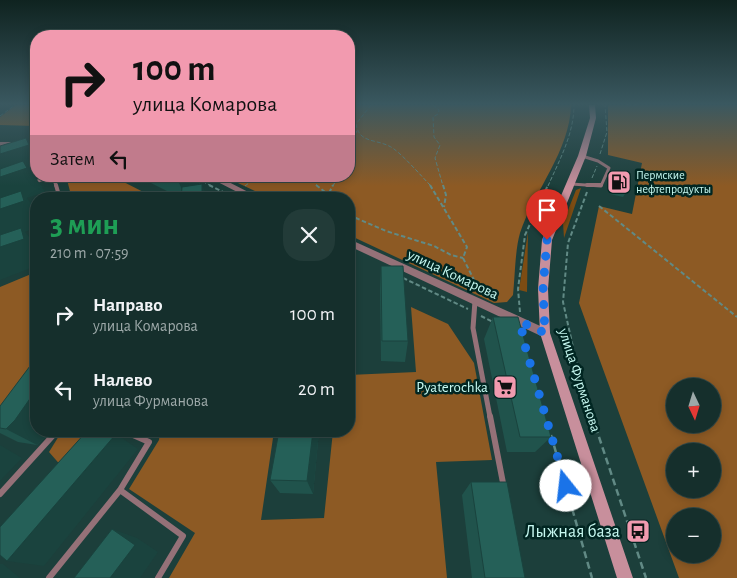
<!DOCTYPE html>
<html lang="ru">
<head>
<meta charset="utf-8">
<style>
	:root { --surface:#152f2c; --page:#223b38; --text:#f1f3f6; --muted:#9da9a9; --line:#344a48 }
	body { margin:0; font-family:"Alegreya Sans",sans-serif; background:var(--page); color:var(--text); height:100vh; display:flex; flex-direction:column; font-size:19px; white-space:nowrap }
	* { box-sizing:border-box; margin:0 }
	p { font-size:16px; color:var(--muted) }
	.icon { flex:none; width:28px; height:28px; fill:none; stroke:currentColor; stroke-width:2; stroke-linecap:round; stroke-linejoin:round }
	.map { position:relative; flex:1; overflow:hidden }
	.sheet { position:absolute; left:30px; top:192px; width:325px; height:245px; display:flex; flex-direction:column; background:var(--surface); border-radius:20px; box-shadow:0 2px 8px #0003,0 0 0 1px var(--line) }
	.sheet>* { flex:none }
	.top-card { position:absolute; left:30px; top:30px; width:325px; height:152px; border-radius:20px; box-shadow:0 2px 8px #0003,0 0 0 1px var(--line); background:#f29aaf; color:#111; overflow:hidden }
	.needle { width:32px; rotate:176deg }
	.buttons { position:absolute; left:666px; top:378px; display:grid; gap:10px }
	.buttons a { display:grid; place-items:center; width:55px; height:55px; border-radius:50%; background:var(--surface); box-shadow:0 2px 8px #0003,0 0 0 1px var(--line); font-size:25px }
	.pin { position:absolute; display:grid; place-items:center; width:42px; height:42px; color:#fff; margin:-51px -21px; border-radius:50% 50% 50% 0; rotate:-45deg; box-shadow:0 0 5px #0007 }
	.pin .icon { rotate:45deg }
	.me { position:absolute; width:55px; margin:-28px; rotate:344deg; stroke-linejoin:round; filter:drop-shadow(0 0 4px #0008) }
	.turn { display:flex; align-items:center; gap:18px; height:105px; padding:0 20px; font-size:22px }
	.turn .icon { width:65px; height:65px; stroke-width:2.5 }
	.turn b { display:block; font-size:35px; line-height:42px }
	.then { display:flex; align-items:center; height:48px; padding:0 20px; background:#0003; gap:10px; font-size:19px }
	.round { display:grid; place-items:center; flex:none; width:52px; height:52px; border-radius:20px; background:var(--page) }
	.summary { display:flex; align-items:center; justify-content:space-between; height:85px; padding:0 20px }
	h1 { font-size:30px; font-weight:700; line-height:38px; color:#1e9e55 }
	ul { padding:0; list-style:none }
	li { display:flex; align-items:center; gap:15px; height:75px; padding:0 20px }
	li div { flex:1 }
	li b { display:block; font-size:19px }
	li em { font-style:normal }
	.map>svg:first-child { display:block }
</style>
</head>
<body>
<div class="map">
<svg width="737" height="578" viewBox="0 0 737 578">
	<rect width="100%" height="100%" fill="#1c3f3b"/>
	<path fill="#7d4c13" d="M581,188l-17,50 -1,-15 13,-33z
		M528,232l-1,60 -8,-2z"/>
	<path fill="#8d5a24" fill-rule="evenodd" d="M16,105h20v21l-36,-1v-8z
		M349,105h222c-1,46 -37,86 -51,128 -5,17 -5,44 -7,62l-6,7 -13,1 -145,-68v-36h-77l-49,-23h126z
		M608,105h129v473h-58l-100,-275 20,-97 33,8 10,-51 -34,-8zM675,386h37v38h-37zM712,451v38h-37v-38zM712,516v38h-37v-38z
		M66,176h46l45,23h-85z
		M36,272v99l-36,52v-136z
		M411,307l37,17 26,39 18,97 -56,2 11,116h-278l26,-45 -66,-44 30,-49 1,-9h114l-13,89 63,-2 9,-87h16v-56l67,-3z
		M62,431h34l-33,37 -14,-16z"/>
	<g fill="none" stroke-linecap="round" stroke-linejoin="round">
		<path stroke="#618a85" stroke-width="1" stroke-dasharray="4 2" stroke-linecap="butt" d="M371,105l-15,19c3,19 19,15 33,22 10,4 33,31 42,40
			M433,105l6,5 -1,4 -5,3 1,20 6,8 -5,13 8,28
			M627,105h10
			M0,116l15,-11
			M349,127l7,-3
			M349,144l8,-13
			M600,154l7,-22 -2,-27
			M301,176l9,5
			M308,176l10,10
			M592,178l5,-12
			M197,179l15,7
			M245,186l13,-10
			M333,186l5,-10
			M548,186c11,-25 26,-52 26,-81"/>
		<path stroke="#618a85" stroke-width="2" stroke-dasharray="4.5 2.5" stroke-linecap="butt" d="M209,185l28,14
			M316,185l18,14
			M430,185l37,62 -4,11 11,22 -4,8
			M443,185l3,10 -2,12
			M587,192l-19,51 -5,59 17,77 13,38
			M326,199l7,-14
			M599,206l138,111
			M349,215l37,16 48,15 17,9 12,3
			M403,278l65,31
			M520,312l-2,-23 7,-54 23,-50
			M481,316l12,6"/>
		<path stroke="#618a85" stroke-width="2.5" stroke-dasharray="7 4" stroke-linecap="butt" d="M592,416l54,162
			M551,435l41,143"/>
		<path stroke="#957178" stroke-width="3" d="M53,176l3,10
			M35,182l18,-6
			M571,184l30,2 8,-18 -11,-7 -16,-5"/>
		<path stroke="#957178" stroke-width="4" d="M56,185l4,14
			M587,185h14"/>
		<path stroke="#957178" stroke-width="5" d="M475,301l-2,27 17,89"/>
		<path stroke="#957178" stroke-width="6" d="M490,416l14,72
			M124,431l25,11 -29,48 63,46 -25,42
			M0,494l57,-63
			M49,578l71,-88"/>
		<path fill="#957178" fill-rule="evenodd" d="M0,142h36v4h-36z
			M206,176h11l45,23h-11z
			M349,239l200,91 1,3 -1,3 -4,2 -4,-2 -192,-90z"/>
		<path fill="#c88f9c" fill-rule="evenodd" d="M589,105h6l1,13 -10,38 -34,84 -4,49 2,44 83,245h-16l-77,-245 -2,-44 4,-49 36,-84 12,-38z"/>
	</g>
	<path fill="#20534c" d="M617,170l11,19 -5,8 -13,-3 3,-16z
		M137,176h59l4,8 -19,14z
		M381,266l27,75 -3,21 -24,-1 -1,-72z
		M493,317l58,120 -16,15h-28l-23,-113z
		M0,406l45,31 -8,8 -19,-3 -18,-9z
		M319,431l-6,63 -33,-1 -10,-13z
		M471,482l54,96h-53l-10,-83z"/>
	<path fill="#1a433e" d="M26,138l10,14v20l-4,1 9,12 4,7 -18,6 9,12v17l-11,5 11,12v22l-36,14v-126z
		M176,176h20l6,14 -16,9z
		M202,184l6,15h-6z
		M36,390v41h13l-4,6 -8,8 -31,-16z
		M313,431h6l-6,63 -6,-13z
		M116,434l22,15 -94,117 -37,-5z
		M0,445l22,13 -22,23z
		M112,529l25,9 21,14 -18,26h-30z
		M0,564h3l17,14h-20z"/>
	<path fill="#256058" stroke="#1a433e" d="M26,138l3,7 -29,9v-8z
		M23,161l4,7 -27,9v-8z
		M617,170l13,4 -2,15 -14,-3z
		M202,184v15h-21l1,-12z
		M21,191l3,10 -24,8v-11z
		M21,228l3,11 -24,8v-12z
		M381,266h22l5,75h-26z
		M493,317h25l33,120h-31z
		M36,358v32l-21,30 -9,9 -6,-1v-22z
		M87,431h25l4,3 -109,127 -7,-6v-28z
		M279,431h34l-6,50 -37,-1z
		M471,482h36l18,96h-40z
		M112,529l23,16 -25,33h-36z"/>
	<linearGradient id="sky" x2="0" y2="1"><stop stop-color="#0f2320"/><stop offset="0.56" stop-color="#3a5860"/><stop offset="1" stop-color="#3a5860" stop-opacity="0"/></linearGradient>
	<rect width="737" height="186" fill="url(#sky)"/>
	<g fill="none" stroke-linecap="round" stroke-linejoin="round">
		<path stroke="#1a73e8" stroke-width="9" stroke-dasharray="0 16.2" d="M547,240l-4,49 2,44 -24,-11 2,17 43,147"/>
	</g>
	<defs>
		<g id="fuel-square" transform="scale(1.25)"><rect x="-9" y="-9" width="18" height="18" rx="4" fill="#f29aaf" stroke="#012622"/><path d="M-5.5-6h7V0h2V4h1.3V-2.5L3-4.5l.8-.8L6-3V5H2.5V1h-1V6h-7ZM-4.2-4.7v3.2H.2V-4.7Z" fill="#111"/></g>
		<g id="supermarket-square" transform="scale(1.25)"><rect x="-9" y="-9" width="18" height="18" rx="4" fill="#f29aaf" stroke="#012622"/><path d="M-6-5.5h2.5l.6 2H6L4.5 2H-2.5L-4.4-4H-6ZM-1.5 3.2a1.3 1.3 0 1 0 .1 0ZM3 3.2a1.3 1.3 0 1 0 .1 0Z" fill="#111"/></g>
		<g id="bus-square" transform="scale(1.25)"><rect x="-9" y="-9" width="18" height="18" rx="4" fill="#f29aaf" stroke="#012622"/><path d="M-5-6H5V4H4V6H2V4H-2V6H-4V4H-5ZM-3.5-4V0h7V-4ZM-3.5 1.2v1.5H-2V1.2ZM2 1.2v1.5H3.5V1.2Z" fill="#111"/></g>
	</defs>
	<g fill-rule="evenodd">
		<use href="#fuel-square" x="619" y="182"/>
		<use href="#supermarket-square" x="505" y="387"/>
		<use href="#bus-square" x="638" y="531"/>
	</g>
	<g text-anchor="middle" stroke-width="5" stroke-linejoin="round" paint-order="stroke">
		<g font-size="12" fill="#c7f9f1" stroke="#012622" text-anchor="start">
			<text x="636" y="179">Пермские<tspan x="636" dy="14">нефтепродукты</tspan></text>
		</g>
		<g font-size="15" fill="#c7f9f1" stroke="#012622">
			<text transform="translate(453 274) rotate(25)" y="5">улица Комарова</text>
			<text transform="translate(580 380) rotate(72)" y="5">улица Фурманова</text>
		</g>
		<g font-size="15" fill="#c7f9f1" stroke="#012622" text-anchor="end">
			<text x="488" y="392">Pyaterochka</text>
		</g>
		<g font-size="18" fill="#c7f9f1" stroke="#012622" text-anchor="end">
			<text x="620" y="537">Лыжная база</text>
		</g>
	</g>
</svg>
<div class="buttons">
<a><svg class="needle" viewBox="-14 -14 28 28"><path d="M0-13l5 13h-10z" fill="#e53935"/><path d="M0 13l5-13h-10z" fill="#9da9a9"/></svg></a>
<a>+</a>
<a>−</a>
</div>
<div class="pin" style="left:547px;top:240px;background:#d93025"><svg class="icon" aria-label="arrive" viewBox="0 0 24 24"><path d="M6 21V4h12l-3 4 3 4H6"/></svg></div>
<svg class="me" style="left:566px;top:486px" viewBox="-20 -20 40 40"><circle r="19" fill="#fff"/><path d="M0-13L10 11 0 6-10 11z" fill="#1a73e8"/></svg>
<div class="top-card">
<div class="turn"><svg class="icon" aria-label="right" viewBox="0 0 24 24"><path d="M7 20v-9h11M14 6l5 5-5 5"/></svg><div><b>100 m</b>улица Комарова</div></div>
<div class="then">Затем<svg class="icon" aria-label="left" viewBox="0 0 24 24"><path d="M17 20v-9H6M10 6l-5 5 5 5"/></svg></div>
</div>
<section class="sheet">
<div class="summary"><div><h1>3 мин</h1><p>210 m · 07:59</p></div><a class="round"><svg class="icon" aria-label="close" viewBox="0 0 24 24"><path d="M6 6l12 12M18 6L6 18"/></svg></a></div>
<ul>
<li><svg class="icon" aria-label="right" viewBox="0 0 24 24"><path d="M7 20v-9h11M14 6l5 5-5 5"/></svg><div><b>Направо</b><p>улица Комарова</p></div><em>100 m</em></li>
<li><svg class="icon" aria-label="left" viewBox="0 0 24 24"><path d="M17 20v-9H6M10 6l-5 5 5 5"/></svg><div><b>Налево</b><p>улица Фурманова</p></div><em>20 m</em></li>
</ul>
</section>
</div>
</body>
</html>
